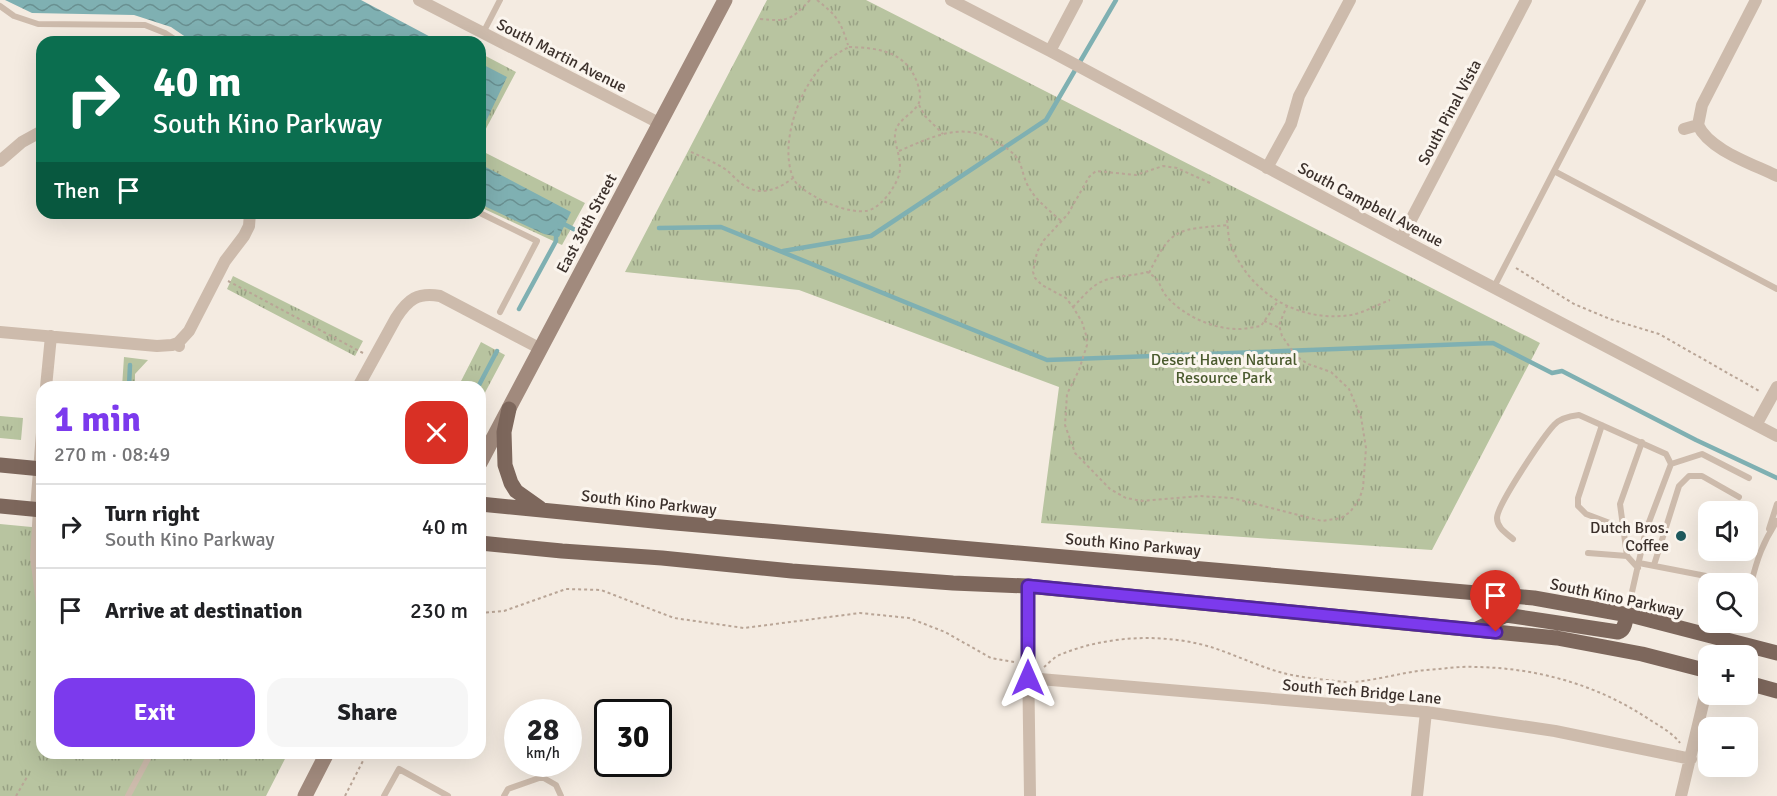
<!DOCTYPE html>
<html lang="en">
<head>
<meta charset="utf-8">
<style>
	:root { --surface:#fff; --page:#f6f6f6; --text:#202124; --muted:#757577; --line:#e0e0e0; --accent:#7c3aed }
	body { margin:0; font-family:Signika,sans-serif; background:var(--page); color:var(--text); height:100vh; display:flex; flex-direction:column; font-size:22px; white-space:nowrap }
	* { box-sizing:border-box; margin:0 }
	p { font-size:20px; color:var(--muted) }
	.icon { flex:none; width:33px; height:33px; fill:none; stroke:currentColor; stroke-width:2; stroke-linecap:round; stroke-linejoin:round }
	.map { position:relative; flex:1; overflow:hidden }
	.sheet { position:absolute; left:36px; top:381px; width:450px; height:378px; display:flex; flex-direction:column; background:var(--surface); border-radius:18px; box-shadow:0 6px 24px #0002 }
	.sheet>* { flex:none }
	.top-card { position:absolute; left:36px; top:36px; width:450px; height:183px; border-radius:18px; box-shadow:0 6px 24px #0002; background:#0b6e4f; color:#fff; overflow:hidden }
	.controls { position:absolute; left:1698px; top:501px; display:grid; gap:12px }
	.controls a { display:grid; place-items:center; width:60px; height:60px; border-radius:12px; background:var(--surface); box-shadow:0 6px 24px #0002; font-size:30px }
	.speed { position:absolute; left:504px; top:699px; display:flex; gap:12px; font-size:30px; font-weight:700; text-align:center }
	.speed>* { display:grid; place-content:center; width:78px; height:78px; border-radius:50%; background:var(--surface); box-shadow:0 6px 24px #0002; line-height:1 }
	.speed small { font-size:15px; font-weight:400 }
	.speed .limit { border:3px solid #111; border-radius:9px; background:#fff; color:#111 }
	.pin { position:absolute; display:grid; place-items:center; width:51px; height:51px; color:#fff; margin:-62px -26px; border-radius:50% 50% 50% 0; rotate:-45deg; box-shadow:0 0 6px #0007 }
	.pin .icon { rotate:45deg }
	.me { position:absolute; width:66px; margin:-33px; rotate:0deg; stroke-linejoin:round; filter:drop-shadow(0 0 4px #0008) }
	.turn { display:flex; align-items:center; gap:21px; height:126px; padding:0 18px; font-size:27px }
	.turn .icon { width:78px; height:78px; stroke-width:2.5 }
	.turn b { display:block; font-size:42px; line-height:51px }
	.then { display:flex; align-items:center; height:57px; padding:0 18px; background:#0003; gap:12px; font-size:22px }
	.round { display:grid; place-items:center; flex:none; width:63px; height:63px; border-radius:18px; background:var(--page) }
	.overview { display:flex; align-items:center; justify-content:space-between; height:102px; padding:0 18px }
	h1 { font-size:36px; font-weight:800; line-height:45px; color:var(--accent) }
	.primary-button { display:flex; gap:12px; margin-top:auto; padding:12px 18px }
	.primary-button a { flex:1; height:69px; border-radius:18px; background:var(--accent); color:#fff; font-size:24px; font-weight:800; line-height:69px; text-align:center }
	.primary-button a+a { background:var(--page); color:var(--text) }
	ul { padding:0; list-style:none }
	li { display:flex; align-items:center; gap:18px; height:84px; padding:0 18px; border-top:2px solid var(--line) }
	li div { flex:1 }
	li b { display:block; font-size:22px }
	li em { font-style:normal }
	.map>svg:first-child { display:block }
</style>
</head>
<body>
<div class="map">
<svg width="1777" height="796" viewBox="0 0 1777 796">
	<defs>
		<pattern id="park-tufts" width="24" height="20" patternUnits="userSpaceOnUse" patternTransform="scale(1.5)"><rect width="24" height="20" fill="#b8c4a0"/><path d="M3 7l-1-3M5 7V3M7 7l1-3M15 17l-1-3M17 17v-4M19 17l1-3" fill="none" stroke="#97a083"/></pattern>
		<pattern id="water-waves" width="16" height="10" patternUnits="userSpaceOnUse" patternTransform="scale(1.5)"><rect width="16" height="10" fill="#7fb0b2"/><path d="M0 5q4-4 8 0t8 0" fill="none" stroke="#699091"/></pattern>
	</defs>
	<rect width="100%" height="100%" fill="#f4ebe1"/>
	<path fill="url(#park-tufts)" d="M767,0h99l674,343 -108,207 -391,-27 18,-136 -260,-97 -174,-18z
		M480,53l36,19 -36,68z
		M480,150l105,53 -23,42 -82,-38z
		M233,276l130,65 -8,15 -128,-67z
		M481,342l24,13 -25,47v-15h-22z
		M124,357l24,3 -13,14v13h-13z
		M0,416l23,2 -2,22 -21,-2z
		M0,524l42,4v225h246l-22,43h-266z"/>
	<path fill="url(#water-waves)" d="M5,0h356l79,42h-247l-22,-15 -37,-12 -102,-2z
		M480,63l27,14 -27,57z
		M480,164l91,48 -12,25 -15,-3 -64,-30z"/>
	<g fill="none" stroke-linecap="round" stroke-linejoin="round">
		<path stroke="#7fb0b2" stroke-width="4.5" d="M560,222l19,10
			M659,228l62,-1 326,133 446,-17 59,30 10,-2 134,69 81,38
			M783,251l88,-15 175,-116 70,-120
			M519,309l37,-68v-10
			M129,387l1,-22
			M478,387l19,-36"/>
		<path stroke="#b9a596" stroke-width="2" stroke-dasharray="3 3" stroke-linecap="butt" d="M817,0c20,16 23,20 31,45
			M760,19c28,3 31,1 50,-19
			M849,47c30,1 58,4 69,38 2,7 4,15 -1,21 -7,10 -21,15 -22,28 -1,12 8,25 4,41 -4,13 -19,34 -33,36 -15,2 -39,-7 -52,-15 -9,-5 -19,-11 -22,-21 -11,-32 5,-78 25,-103 8,-12 19,-18 32,-25z
			M919,105l6,11 18,18
			M899,151c33,-14 63,-30 96,-10 8,5 16,9 22,17 5,7 6,18 10,26 8,16 21,25 34,37
			M691,152c11,5 23,10 34,17 6,4 11,11 17,15 17,13 36,6 51,-6
			M1210,183l-33,-15 -14,-2 -27,9 -40,-4 -7,6 -21,37 -24,26 -7,12 -4,20 2,6 7,7 24,13 7,9 9,15 4,13 1,10 -8,25 -12,24 -2,31 10,28 35,36 16,9 16,3 57,-5 33,2 90,23 19,-3 9,-6 9,-12 4,-12 3,-40 -5,-31 -12,-28 -18,-17 -23,-8 -12,-8 -14,-20 -3,-11 8,-19
			M1227,220c1,7 1,16 3,23 19,50 68,80 121,72 12,-2 26,-10 39,-15
			M1516,268l58,36 36,15 49,15 102,58
			M1149,273c23,-47 29,-43 79,-48
			M228,281l135,72
			M1073,307c9,-9 18,-21 30,-26 10,-5 31,-5 44,-9 15,8 11,14 20,25 17,19 46,32 71,32 8,0 16,-2 23,-3l17,-25
			M1264,321l16,7
			M480,613l24,-2 62,-22 35,1 73,28 70,10 116,-15 49,5 36,14 46,26 23,4
			M1044,667c5,-4 11,-11 18,-13 46,-19 105,-21 152,-6 24,8 48,20 73,26 19,4 39,6 58,8 23,1 57,-10 81,-12 17,-1 34,-4 50,-3 60,1 118,17 168,49 13,9 27,15 36,27
			M16,796l11,-19
			M345,796l22,-43"/>
		<path stroke="#cdbbac" stroke-width="6" d="M0,6l14,10 24,8 107,1 20,8 14,9
			M483,33l17,-33
			M1554,171l89,-171
			M480,213l57,28 -37,71
			M1494,287l60,-116 223,118
			M1602,425l-24,73v8l8,8 37,14
			M1671,464l31,-10 47,24
			M36,510l-3,47 9,70
			M1769,529l8,-25
			M1513,539c-7,-6 -16,-11 -16,-21 0,-13 46,-81 57,-93 6,-7 16,-9 25,-10l87,39 5,10 -25,66 -19,84
			M1588,553l39,3 11,12
			M1627,556l-7,-52 22,-62
			M1639,563l67,13
			M1654,565l25,-79 10,-10h13l37,21
			M1751,584c6,-25 12,-42 26,-63
			M128,796l23,-43
			M384,796l15,-27 49,27
			M504,796l4,-7 34,-12 14,8 5,11"/>
		<path stroke="#cdbbac" stroke-width="12" d="M419,0l240,123
			M951,0l99,51 349,187 378,198
			M1050,51l27,-51
			M1698,125l4,-20 54,-105
			M1698,125c11,25 55,39 79,51
			M1684,129l14,-4
			M0,161l22,-19 20,-11
			M1267,168l24,-44 8,-28 51,-96
			M1401,239l125,-239
			M0,332l157,14 15,-1 6,-2 1,3
			M178,343l11,-12 36,-70 19,-25 5,-10 1,-13
			M46,387l5,-51
			M358,387l38,-69c12,-19 22,-26 44,-22l101,53
			M1756,425l21,-38
			M36,509l6,-76
			M1027,586l3,210
			M1028,678l398,34 129,19 136,28
			M1417,796l9,-84
			M1681,796l27,-113"/>
		<path stroke="#a18a7d" stroke-width="15" d="M480,463l245,-463
			M305,796l22,-43"/>
		<path stroke="#7d675c" stroke-width="15" d="M509,409l-5,23 1,33 6,18 5,8 24,17
			M0,465l42,4
			M480,504l184,18 870,76 100,18 143,37
			M0,506l42,4
			M480,543l82,8 100,7 130,13 161,12 74,3 530,52 85,16 66,17
			M1475,630l31,-15 112,17c7,-2 7,-10 9,-17
			M1748,683l29,8"/>
	</g>
	<g fill="none" stroke-linecap="round" stroke-linejoin="round">
		<g stroke="#51269a" stroke-width="15">
			<path id="route" d="M1028,678v-92l468,46"/>
		</g>
		<use href="#route" stroke="#7c3aed" stroke-width="10"/>
	</g>
	<circle fill="#1f5a5e" stroke="#fbf5ee" stroke-width="2" cx="1681" cy="536" r="6"/>
	<g text-anchor="middle" stroke-width="6" stroke-linejoin="round" paint-order="stroke">
		<g font-size="16" fill="#3b302b" stroke="#fbf5ee">
			<text transform="translate(562 55) rotate(27)" y="6">South Martin Avenue</text>
			<text transform="translate(1449 112) rotate(-62)" y="6">South Pinal Vista</text>
			<text transform="translate(1371 204) rotate(28)" y="6">South Campbell Avenue</text>
			<text transform="translate(586 223) rotate(-62)" y="6">East 36th Street</text>
			<text transform="translate(649 502) rotate(6)" y="6">South Kino Parkway</text>
			<text transform="translate(1133 544) rotate(5)" y="6">South Kino Parkway</text>
			<text transform="translate(1617 597) rotate(12)" y="6">South Kino Parkway</text>
			<text transform="translate(1362 691) rotate(5)" y="6">South Tech Bridge Lane</text>
		</g>
		<g font-size="16" fill="#4a5a2e" stroke="#fbf5ee">
			<text x="1224" y="365">Desert Haven Natural<tspan x="1224" dy="18">Resource Park</tspan></text>
		</g>
		<g font-size="16" fill="#3b302b" stroke="#fbf5ee" text-anchor="end">
			<text x="1669" y="533">Dutch Bros.<tspan x="1669" dy="18">Coffee</tspan></text>
		</g>
	</g>
</svg>
<div class="controls">
<a><svg class="icon" aria-label="sound" viewBox="0 0 24 24"><path d="M4 9h4l5-4v14l-5-4H4zM17 9q2 3 0 6"/></svg></a>
<a><svg class="icon" aria-label="search" viewBox="0 0 24 24"><circle cx="10" cy="10" r="6"/><path d="M15 15l6 6"/></svg></a>
<a>+</a>
<a>−</a>
</div>
<div class="speed"><div>28<small>km/h</small></div><div class="limit">30</div></div>
<div class="pin" style="left:1496px;top:632px;background:#d93025"><svg class="icon" aria-label="arrive" viewBox="0 0 24 24"><path d="M6 21V4h12l-3 4 3 4H6"/></svg></div>
<svg class="me" style="left:1028px;top:678px" viewBox="-20 -20 40 40"><path d="M0-17L14 15 0 8-14 15z" fill="#7c3aed" stroke="#fff" stroke-width="4"/></svg>
<div class="top-card">
<div class="turn"><svg class="icon" aria-label="right" viewBox="0 0 24 24"><path d="M7 20v-9h11M14 6l5 5-5 5"/></svg><div><b>40 m</b>South Kino Parkway</div></div>
<div class="then">Then<svg class="icon" aria-label="arrive" viewBox="0 0 24 24"><path d="M6 21V4h12l-3 4 3 4H6"/></svg></div>
</div>
<section class="sheet">
<div class="overview"><div><h1>1 min</h1><p>270 m · 08:49</p></div><a class="round" style="background:#d93025;color:#fff"><svg class="icon" aria-label="close" viewBox="0 0 24 24"><path d="M6 6l12 12M18 6L6 18"/></svg></a></div>
<ul>
<li><svg class="icon" aria-label="right" viewBox="0 0 24 24"><path d="M7 20v-9h11M14 6l5 5-5 5"/></svg><div><b>Turn right</b><p>South Kino Parkway</p></div><em>40 m</em></li>
<li><svg class="icon" aria-label="arrive" viewBox="0 0 24 24"><path d="M6 21V4h12l-3 4 3 4H6"/></svg><div><b>Arrive at destination</b></div><em>230 m</em></li>
</ul>
<div class="primary-button"><a>Exit</a><a>Share</a></div>
</section>
</div>
</body>
</html>
